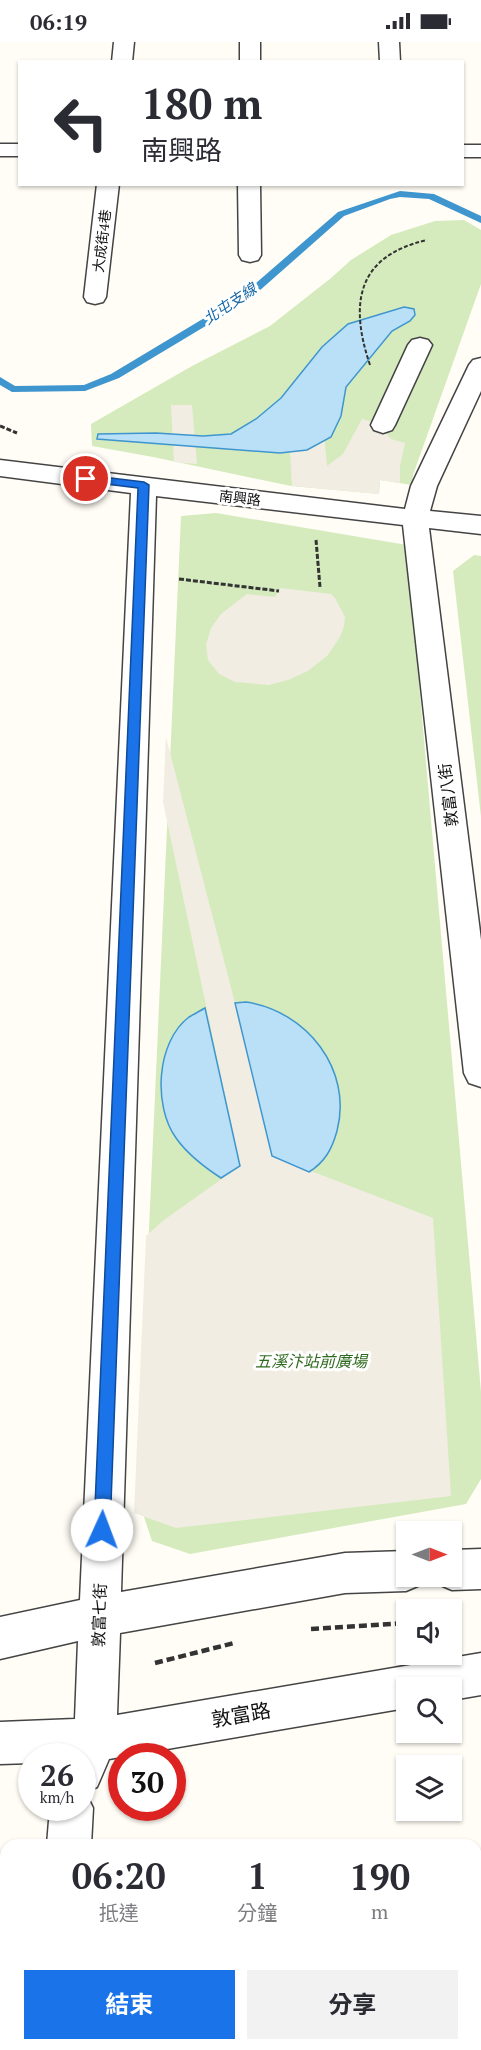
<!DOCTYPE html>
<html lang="zh-TW">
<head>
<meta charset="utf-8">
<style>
	:root { --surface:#fff; --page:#f2f2f3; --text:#2b2b33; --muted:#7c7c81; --accent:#1a73e8 }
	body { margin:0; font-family:"PT Serif","Noto Sans TC",serif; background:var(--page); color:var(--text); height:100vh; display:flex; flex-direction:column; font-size:22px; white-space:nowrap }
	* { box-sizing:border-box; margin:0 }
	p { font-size:20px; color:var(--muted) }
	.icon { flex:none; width:33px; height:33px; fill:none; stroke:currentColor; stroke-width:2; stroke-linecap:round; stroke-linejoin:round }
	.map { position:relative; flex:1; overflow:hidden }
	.side { position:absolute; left:0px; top:1797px; width:482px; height:212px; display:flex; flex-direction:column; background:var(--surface); border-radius:18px 18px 0 0; box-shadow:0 2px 4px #0004 }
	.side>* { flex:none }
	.guide { position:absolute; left:18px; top:18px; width:446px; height:126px; border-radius:0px; box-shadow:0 2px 4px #0004; background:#fff; color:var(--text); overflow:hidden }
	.needle { width:39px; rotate:90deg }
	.buttons { position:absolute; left:396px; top:1479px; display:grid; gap:12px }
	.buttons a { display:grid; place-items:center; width:66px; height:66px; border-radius:0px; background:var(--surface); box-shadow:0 2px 4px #0004; font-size:30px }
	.speed { position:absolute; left:18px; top:1701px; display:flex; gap:12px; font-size:30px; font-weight:700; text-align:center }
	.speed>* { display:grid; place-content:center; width:78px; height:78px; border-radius:50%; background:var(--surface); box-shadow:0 2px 4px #0004; line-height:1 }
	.speed small { font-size:15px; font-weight:400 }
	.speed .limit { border:9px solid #d22; background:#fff; color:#111 }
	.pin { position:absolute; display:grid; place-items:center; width:51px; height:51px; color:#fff; margin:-26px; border:3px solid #fff; border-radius:50%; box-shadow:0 2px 6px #0007 }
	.me { position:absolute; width:66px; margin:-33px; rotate:2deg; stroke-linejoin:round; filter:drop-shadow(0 0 4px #0008) }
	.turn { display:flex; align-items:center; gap:21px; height:126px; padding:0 24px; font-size:27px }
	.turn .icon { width:78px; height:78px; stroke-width:2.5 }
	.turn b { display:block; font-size:42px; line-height:51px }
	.eta { display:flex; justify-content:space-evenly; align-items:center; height:102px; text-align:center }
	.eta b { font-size:36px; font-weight:700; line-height:42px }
	.primary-button { display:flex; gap:12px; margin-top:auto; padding:12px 24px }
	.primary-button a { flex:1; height:69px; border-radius:0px; background:var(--accent); color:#fff; font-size:24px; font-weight:700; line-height:69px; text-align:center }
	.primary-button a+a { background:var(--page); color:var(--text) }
	.status { display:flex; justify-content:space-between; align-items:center; height:42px; padding:0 30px; background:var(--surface); direction:ltr }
	.status svg { height:16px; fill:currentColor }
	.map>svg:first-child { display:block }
</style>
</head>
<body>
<div class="status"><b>06:19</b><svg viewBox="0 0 49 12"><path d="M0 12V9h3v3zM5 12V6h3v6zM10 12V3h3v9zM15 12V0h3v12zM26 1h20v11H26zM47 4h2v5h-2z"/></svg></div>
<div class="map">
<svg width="481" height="2008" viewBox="0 0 481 2008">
	<rect width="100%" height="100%" fill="#fffdf5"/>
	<path fill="#d5ebbd" d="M464,178l17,10v54l-68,191 -1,10 -32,-5 -1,14 -88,-8 -138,-29 -61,-11 -1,-22 101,-58 78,-40 61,-48 20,-18 40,-25 44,-14z
		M216,471l191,32 74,847v87l-15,25 -276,50 -38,-13 -15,-45 44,-980z
		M474,513l7,1v261l-28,-246z
		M476,1945l5,1v62h-330l4,-6h321z"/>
	<path fill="#f1ede2" d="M171,363h21l5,59 -23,-2z
		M362,377l28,8 -4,6 5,6 14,4 -5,23v17l-20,-3 -1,14 -87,-8 -3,-53h35l3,33 16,-12z
		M280,546l51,6 4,4 10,19 -1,9 -4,11 -12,18 -20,16 -20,9 -19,5 -34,-3 -16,-8 -11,-14 -2,-15 5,-17 10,-14 26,-20 28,3z
		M166,695l69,266 37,153 161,62 18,278 -275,32 -42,-15 12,-277 18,-16 76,-54 -77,-364z"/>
	<path fill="#b9e0f7" stroke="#3f96cf" stroke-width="1.5" d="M404,265l10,2 1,6 -5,6 -18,10 -46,56 -5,29 -10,21 -24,13 -27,3 -183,-14 1,-5 58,-1 47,3 28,-2 25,-15 25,-21 41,-51 26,-23z
		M246,960c61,9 107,68 91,129 -5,18 -12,31 -28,41l-37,-16 -37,-153z
		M205,966l35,158 -19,12c-17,-11 -33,-23 -45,-40 -23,-32 -20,-96 13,-121 5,-3 11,-6 16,-9z"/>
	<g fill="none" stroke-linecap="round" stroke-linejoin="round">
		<path fill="#3f96cf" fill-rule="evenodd" d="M400,149l34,3 47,22v7l-52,-24 -29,-2 -10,2 -46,17 -95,84 -130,78 -34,13 -73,1 -12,-7v-8l15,9 69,-1 27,-11 130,-78 97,-84z"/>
		<g stroke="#444" stroke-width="3">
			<path id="minor" d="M114,0h20l-2,20h-20z
				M240,0h20v20h-20z
				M379,0h20l1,20h-20z
				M0,102h20v12h-20z
				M462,103h19v12h-19z
				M97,142h22l-13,113 -3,5 -8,2 -8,-2 -3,-5z
				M238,142h22l1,71 -3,5 -8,2 -8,-2 -3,-5z
				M420,296l8,2 4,5 -37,80 -3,5 -9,3 -9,-3 -3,-5 37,-80 4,-5z
				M481,316v33l-44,95 -7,25 51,5v18l-52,-6 52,412v147l-12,-4 -5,-10 -61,-548 -247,-29 -35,1096 224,-39 61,-2v25h18l-4,9 -14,6 -61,2 -225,40 -3,82 364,-62v42l-29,5v-12h-46v20l-297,51 -12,28 -12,5 8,16 -2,37h-44l3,-37h32v-52h-50v7l-32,1v-42l75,-3 3,-78 -78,18v-42l80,-17 51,-1107 -131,-17v-16l405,49 6,-23 58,-121 4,-5z
				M481,1507v40l-29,1 -14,-6 -3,-8h17v-26z
				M34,2002h46v6h-46z"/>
		</g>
		<path stroke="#333" stroke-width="2" stroke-dasharray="4 2" stroke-linecap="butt" d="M370,323c-21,-62 -13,-109 57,-125"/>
		<path stroke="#333" stroke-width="3" stroke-dasharray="5 2" stroke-linecap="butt" d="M0,384l17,7
			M316,498l4,47
			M179,537l100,12"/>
		<path stroke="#333" stroke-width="4.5" stroke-dasharray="8 4" stroke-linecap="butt" d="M452,1578l8,-1
			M311,1587l95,-6
			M155,1621l79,-20"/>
		<use href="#minor" fill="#fff" fill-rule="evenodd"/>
	</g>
	<path fill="#1a73e8" stroke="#114b97" stroke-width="1.5" d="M86,433l58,7 5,3 -39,1045 -2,6 -6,2 -6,-2 -2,-6 44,-1042 -56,-7v-5z"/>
	<g text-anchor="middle" stroke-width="6" stroke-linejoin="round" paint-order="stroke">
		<g font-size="14" fill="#111" stroke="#fff">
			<text transform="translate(102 199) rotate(-83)" y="5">大成街4巷</text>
			<text transform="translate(240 456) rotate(7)" y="5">南興路</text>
		</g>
		<g font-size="15" font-style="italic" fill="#1768a6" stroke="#fff">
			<text transform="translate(230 262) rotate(-34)" y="5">北屯支線</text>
		</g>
		<g font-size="16" fill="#111" stroke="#fff">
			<text transform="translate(448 753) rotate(-97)" y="6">敦富八街</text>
			<text transform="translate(99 1573) rotate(-88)" y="6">敦富七街</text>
		</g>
		<g font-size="16" font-style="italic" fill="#2f6b1f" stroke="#fff">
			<text x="311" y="1325">五溪汴站前廣場</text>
		</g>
		<g font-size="20" fill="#111" stroke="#fff">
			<text transform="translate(241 1673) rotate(-10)" y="7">敦富路</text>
		</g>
	</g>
</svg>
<div class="buttons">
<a><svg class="needle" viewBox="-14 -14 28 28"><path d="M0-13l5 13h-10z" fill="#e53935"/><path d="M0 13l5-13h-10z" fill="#7c7c81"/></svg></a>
<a><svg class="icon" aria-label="sound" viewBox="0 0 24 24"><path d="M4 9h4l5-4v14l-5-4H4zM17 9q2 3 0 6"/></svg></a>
<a><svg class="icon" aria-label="search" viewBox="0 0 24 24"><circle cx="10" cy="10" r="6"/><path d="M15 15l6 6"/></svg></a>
<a><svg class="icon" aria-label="layers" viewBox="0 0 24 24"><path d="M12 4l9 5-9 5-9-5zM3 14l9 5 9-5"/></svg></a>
</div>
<div class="speed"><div>26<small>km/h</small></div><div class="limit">30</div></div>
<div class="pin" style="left:86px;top:437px;background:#d93025"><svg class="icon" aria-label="arrive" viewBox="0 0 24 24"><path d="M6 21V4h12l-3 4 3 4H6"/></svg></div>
<svg class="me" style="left:102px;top:1488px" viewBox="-20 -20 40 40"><circle r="19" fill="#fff"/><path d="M0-13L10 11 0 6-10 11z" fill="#1a73e8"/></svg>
<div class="guide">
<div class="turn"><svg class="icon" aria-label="left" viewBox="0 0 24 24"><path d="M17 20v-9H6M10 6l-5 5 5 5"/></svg><div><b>180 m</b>南興路</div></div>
</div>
<section class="side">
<div class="eta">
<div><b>06:20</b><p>抵達</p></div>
<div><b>1</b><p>分鐘</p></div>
<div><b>190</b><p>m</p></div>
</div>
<div class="primary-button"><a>結束</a><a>分享</a></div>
</section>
</div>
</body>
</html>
